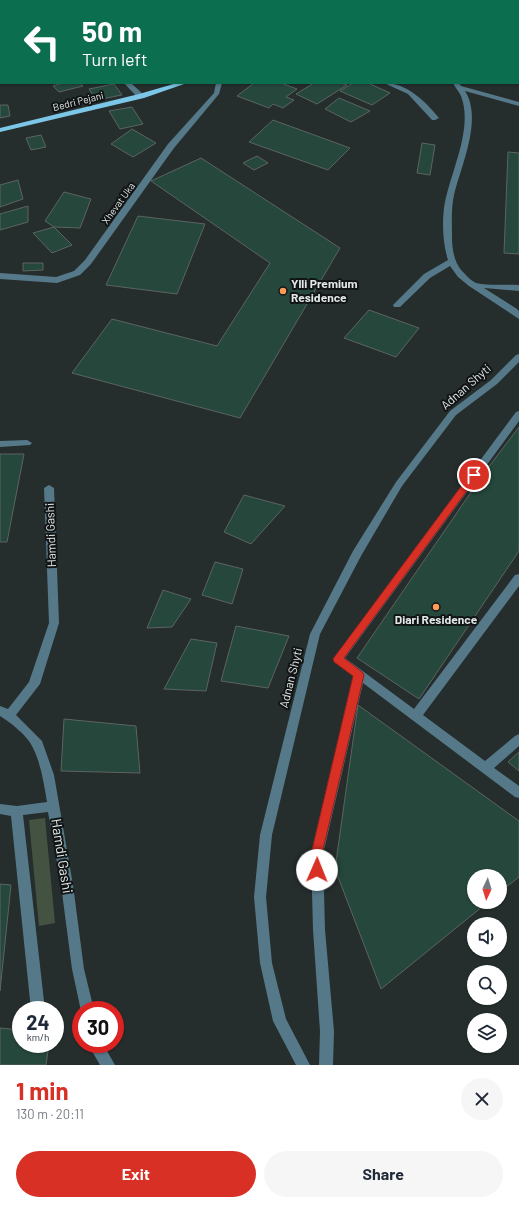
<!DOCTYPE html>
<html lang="en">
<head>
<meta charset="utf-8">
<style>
	:root { --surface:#fff; --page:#f6f6f7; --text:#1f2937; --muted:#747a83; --accent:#d93025 }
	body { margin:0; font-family:Barlow,sans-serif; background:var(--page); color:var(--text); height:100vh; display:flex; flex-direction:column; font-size:15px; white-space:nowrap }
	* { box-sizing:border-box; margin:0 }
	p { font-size:13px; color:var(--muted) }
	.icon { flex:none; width:22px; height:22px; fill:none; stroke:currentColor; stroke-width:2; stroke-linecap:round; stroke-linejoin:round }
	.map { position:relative; height:1065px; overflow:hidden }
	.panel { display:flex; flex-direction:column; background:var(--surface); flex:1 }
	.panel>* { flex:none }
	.banner { position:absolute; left:0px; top:0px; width:519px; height:84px; box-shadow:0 1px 3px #0004; background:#0b6e4f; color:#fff; overflow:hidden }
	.needle { width:26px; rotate:184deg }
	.buttons { position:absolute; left:467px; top:869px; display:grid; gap:8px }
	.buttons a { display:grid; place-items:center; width:40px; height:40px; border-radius:50%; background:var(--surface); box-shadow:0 1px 3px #0004; font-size:20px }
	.speed { position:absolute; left:12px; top:1001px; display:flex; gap:8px; font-size:20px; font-weight:700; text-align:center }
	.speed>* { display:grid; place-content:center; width:52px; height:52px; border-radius:50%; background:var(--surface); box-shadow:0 1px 3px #0004; line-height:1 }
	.speed small { font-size:10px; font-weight:400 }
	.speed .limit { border:6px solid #d22; background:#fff; color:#111 }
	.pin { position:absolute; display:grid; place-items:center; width:34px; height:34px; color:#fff; margin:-17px; border:2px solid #fff; border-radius:50%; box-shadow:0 1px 4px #0007 }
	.me { position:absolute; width:44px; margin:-22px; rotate:1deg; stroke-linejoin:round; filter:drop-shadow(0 0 3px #0008) }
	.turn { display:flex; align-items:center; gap:14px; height:84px; padding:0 16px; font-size:18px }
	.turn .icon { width:52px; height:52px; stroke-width:2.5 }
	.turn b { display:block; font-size:28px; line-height:34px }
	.round { display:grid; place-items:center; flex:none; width:42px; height:42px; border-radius:21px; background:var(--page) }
	.summary { display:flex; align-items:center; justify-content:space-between; height:68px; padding:0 16px }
	h1 { font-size:24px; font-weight:700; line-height:30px; color:var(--accent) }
	.cta { display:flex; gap:8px; margin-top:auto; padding:8px 16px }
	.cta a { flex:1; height:46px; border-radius:24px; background:var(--accent); color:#fff; font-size:16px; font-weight:700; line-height:46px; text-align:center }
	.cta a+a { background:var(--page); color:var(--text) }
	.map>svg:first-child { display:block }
</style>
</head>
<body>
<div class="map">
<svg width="519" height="1065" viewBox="0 0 519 1065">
	<rect width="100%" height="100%" fill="#252d2d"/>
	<path fill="#445341" d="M45,818l10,105 -16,3 -10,-106z"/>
	<path fill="#26473c" stroke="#5c6461" d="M63,83h17l3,3 -24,6 -6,-6z
		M254,83h27l16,6 -11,8 8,3 -11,8 -10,-4 -4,4 -32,-12z
		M314,83h27l6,2 -30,19 -21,-10z
		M353,83h15l22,10 -18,12 -32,-14z
		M114,84l8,11 -26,5 -7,-11z
		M339,98l31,13 -19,11 -26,-13z
		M0,105h8l2,11 -10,2z
		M132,107l11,17 -23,5 -11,-18z
		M273,120l77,28 -22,22 -79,-28z
		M132,129l24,14 -23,14 -22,-13z
		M41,135l5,12 -15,3 -5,-12z
		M422,143l13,2 -5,30 -13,-2z
		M508,152l11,1v101l-15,-1z
		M257,156l11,7 -14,7 -11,-7z
		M201,158l139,90 -100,170 -168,-45 40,-54 105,27 53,-83 -119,-82z
		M18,180l5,19 -23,8v-22z
		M64,192l27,7 -11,29 -26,-1 -9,-6z
		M28,206v16l-28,8v-16z
		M138,216l67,8 -28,70 -71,-9z
		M54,227l18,18 -20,8 -19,-20z
		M23,263h20v7l-20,1z
		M369,310l50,18 -23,29 -52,-19z
		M519,427v124l-100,148 -62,-41 130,-189z
		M0,454h24l-17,88h-7z
		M244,495l41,11 -34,38 -27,-12z
		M215,562l28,7 -11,35 -30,-9z
		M163,590l28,9 -19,28 -25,1z
		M236,626l53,10 -21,52 -47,-7z
		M191,639l26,4 -11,48 -42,-2z
		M358,705l161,116v56l-19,15v-16h-26v26h14l-107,87 -46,-120z
		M64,719l72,7 4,47 -79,-2z
		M519,752v19l-11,-9z
		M0,884l11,1 -11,106z
		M0,1028l21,2v14h28l-3,21h-46z"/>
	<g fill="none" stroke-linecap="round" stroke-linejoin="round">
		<path stroke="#6b7272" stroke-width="2" stroke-dasharray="1.5 2" stroke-linecap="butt" d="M471,1l3,-1"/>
		<path fill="#567989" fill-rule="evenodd" d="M286,0h12v1h-12z
			M321,0h10v1h-10z
			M0,32h1v4h-1z
			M0,72h1l-1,5z
			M124,83h7l14,13 -4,2h-3z
			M216,83h6l-3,11 -45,54 -83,116 -11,11 -23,8 -57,-4v-6l56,4 18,-6 11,-11 83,-116 46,-51z
			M384,83c23,0 41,18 55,35l-4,2h-3l-24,-26z
			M453,83h6l2,3 58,16v4l-54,-15c18,28 -4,75 -11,104 -3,14 -2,27 -2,42 0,12 2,25 10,34 4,4 9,10 14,12 14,3 29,1 43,2v6l-35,-3 33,21 2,2v8l-50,-33 -11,-9 -8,-11 -20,12 -30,29h-6l-1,-2 31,-31 24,-14c-5,-15 -6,-36 -4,-52 5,-34 30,-78 17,-112 -2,-4 -6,-9 -8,-13z
			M519,354v8l-22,22 -41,31 -54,71 -41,70 -41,78 -48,201 -6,62 6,66 14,56 24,46h-14l-23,-44 -13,-58 -6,-66 6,-62 50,-201 43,-83 43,-69 54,-71 41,-31 25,-25z
			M519,411v10l-174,237 69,51 101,-134 4,-1v12l-96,129 62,46 30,-25 4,-2v12l-25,22 25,18v12l-4,-1 -152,-114 -40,171 2,76 9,101 -1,34h-14l1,-34 -7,-101 -2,-76 42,-178 -19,-14 -1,-3 183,-247z
			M27,440l5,3 -2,2 -30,2v-6z
			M49,485l5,3 5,135 -19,61 -24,31 26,26 12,34 19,110 11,84 10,41h-13v1l-9,-42 -11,-84 -13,-73 -25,3 22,195h-14l-20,-194 -11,-2v-10l17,2 30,-4c-3,-18 -6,-38 -14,-54 -4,-11 -23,-26 -33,-32v-10l8,3 21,-27 20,-59 -5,-135z
			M88,1044h15l12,21h-15z"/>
		<path fill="#7cc7e8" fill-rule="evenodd" d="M358,0h9v1h-9z
			M378,0h10l-10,1z
			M446,0h9l-9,1z
			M177,83h10l-43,15 -144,34v-4l139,-34z"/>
	</g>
	<path fill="#d93025" stroke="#8d1f18" d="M474,472l3,1 1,2 -1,2 -133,181 18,14 2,3 -42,179 1,16 -2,3 -4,2 -4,-2 -1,-3 -1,-16 42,-178 -19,-14 -1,-3 138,-186z"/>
	<g fill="#ff9b59" stroke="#111415" stroke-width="1.5">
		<circle cx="283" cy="291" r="4"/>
		<circle cx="436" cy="607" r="4"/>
	</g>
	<g text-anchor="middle" stroke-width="4" stroke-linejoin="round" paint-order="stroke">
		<g font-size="10" fill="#e2e7e7" stroke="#111415">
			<text transform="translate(78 101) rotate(-14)" y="4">Bedri Pejani</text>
			<text transform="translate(118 203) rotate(-54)" y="4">Xhevat Uka</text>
		</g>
		<g font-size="12" font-weight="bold" fill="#e2e7e7" stroke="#111415" text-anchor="start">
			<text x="291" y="288">Ylli Premium<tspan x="291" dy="14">Residence</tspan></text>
			<text x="436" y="624" text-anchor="middle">Diari Residence</text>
		</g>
		<g font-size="12" fill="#e2e7e7" stroke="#111415">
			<text transform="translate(466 387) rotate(-41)" y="4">Adnan Shyti</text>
			<text transform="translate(51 535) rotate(-92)" y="4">Hamdi Gashi</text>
			<text transform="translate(291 678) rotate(-76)" y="4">Adnan Shyti</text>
		</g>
		<g font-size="14" fill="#e2e7e7" stroke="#111415">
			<text transform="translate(62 856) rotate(81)" y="5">Hamdi Gashi</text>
		</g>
	</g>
</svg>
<div class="buttons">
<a><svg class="needle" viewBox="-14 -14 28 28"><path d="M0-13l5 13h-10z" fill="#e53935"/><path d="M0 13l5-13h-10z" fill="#747a83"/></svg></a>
<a><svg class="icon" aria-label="sound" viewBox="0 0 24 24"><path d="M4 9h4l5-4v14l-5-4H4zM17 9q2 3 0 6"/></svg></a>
<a><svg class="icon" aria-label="search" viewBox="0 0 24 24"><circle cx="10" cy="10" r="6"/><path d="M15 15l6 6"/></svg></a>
<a><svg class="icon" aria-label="layers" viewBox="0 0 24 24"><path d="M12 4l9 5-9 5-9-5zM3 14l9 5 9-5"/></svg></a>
</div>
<div class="speed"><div>24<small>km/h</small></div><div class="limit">30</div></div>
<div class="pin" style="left:474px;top:475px;background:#d93025"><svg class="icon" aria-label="arrive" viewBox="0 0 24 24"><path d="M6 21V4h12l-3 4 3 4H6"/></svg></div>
<svg class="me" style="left:317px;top:870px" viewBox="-20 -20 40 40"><circle r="19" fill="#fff"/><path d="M0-13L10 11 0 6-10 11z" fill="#d93025"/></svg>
<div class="banner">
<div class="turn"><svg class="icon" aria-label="left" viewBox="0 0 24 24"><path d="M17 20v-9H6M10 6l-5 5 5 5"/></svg><div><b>50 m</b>Turn left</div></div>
</div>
</div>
<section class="panel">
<div class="summary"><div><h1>1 min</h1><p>130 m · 20:11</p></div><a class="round"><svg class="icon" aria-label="close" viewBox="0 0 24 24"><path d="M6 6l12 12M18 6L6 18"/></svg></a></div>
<div class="cta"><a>Exit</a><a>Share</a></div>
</section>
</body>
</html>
